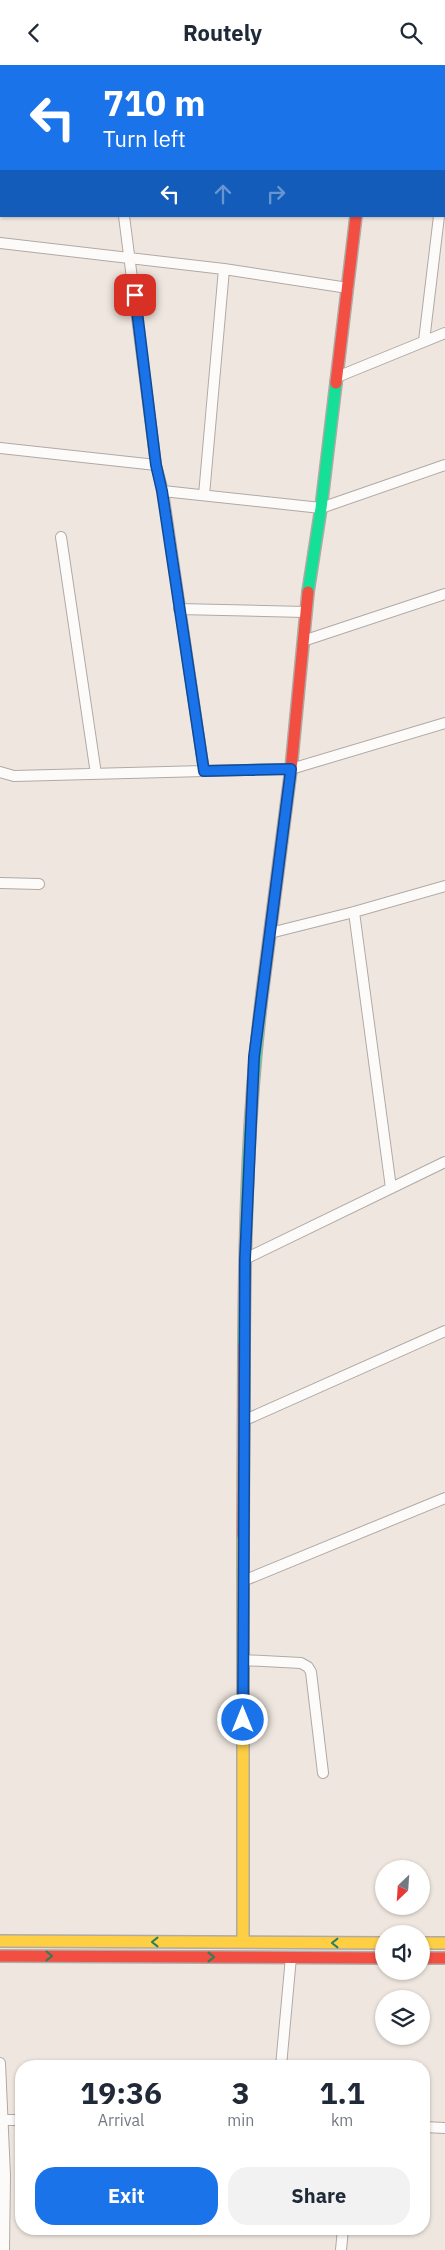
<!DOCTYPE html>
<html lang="en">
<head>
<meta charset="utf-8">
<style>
	:root { --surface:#fff; --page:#f2f2f3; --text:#1f2937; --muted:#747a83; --accent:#1a73e8 }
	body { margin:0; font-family:"IBM Plex Sans",sans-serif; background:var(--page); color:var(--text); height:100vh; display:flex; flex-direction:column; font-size:19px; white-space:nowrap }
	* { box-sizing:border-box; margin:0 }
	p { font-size:16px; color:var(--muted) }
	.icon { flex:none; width:28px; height:28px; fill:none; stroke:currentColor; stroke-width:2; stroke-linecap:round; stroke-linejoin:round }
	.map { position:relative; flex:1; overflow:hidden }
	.sheet { position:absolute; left:15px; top:1995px; width:415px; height:175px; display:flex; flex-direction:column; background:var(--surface); border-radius:20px; box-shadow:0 1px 4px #0004 }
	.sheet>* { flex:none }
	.top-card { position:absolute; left:0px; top:0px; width:445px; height:152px; box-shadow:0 1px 4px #0004; background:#1a73e8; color:#fff; overflow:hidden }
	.needle { width:32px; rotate:205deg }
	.buttons { position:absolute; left:375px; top:1795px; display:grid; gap:10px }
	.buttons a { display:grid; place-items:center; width:55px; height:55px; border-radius:50%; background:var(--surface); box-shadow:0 1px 4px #0004; font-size:25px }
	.pin { position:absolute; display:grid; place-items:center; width:42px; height:42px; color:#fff; margin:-21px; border-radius:10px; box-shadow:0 2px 8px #0006 }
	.me { position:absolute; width:55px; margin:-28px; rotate:0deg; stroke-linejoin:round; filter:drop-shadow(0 0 4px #0008) }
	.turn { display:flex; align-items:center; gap:18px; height:105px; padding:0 20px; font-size:22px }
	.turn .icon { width:65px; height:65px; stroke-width:2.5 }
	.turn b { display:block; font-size:35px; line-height:42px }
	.lanes { display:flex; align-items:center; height:48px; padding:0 20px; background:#0003; justify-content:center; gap:25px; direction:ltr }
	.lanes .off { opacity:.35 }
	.eta { display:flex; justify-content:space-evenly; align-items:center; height:85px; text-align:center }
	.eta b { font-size:30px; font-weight:700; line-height:35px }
	.button { display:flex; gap:10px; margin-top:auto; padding:10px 20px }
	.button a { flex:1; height:58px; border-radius:20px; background:var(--accent); color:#fff; font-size:20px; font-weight:700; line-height:58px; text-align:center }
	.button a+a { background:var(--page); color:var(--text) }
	header { display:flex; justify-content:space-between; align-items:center; height:65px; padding:0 20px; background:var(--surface); font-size:22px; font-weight:700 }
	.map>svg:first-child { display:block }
</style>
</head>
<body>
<header><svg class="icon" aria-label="back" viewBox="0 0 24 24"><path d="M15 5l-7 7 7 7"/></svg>Routely<svg class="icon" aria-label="search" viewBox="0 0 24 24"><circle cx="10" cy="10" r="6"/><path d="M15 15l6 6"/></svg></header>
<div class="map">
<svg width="445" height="2185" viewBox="0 0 445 2185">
	<rect width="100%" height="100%" fill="#efe7df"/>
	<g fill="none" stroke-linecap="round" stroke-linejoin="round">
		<g stroke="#b0a9a4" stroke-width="12">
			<path id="street" d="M112,0v1
				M376,1v-1
				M444,114l1,-10
				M124,151l32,249 7,26 41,280 87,-2 154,-46
				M0,178l224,26 124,19
				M424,276l15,-125
				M337,312l108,-44
				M0,383l156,17
				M163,426l158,17 124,-43
				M204,430l20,-226
				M61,472l35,237
				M179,544l126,3
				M303,576l142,-47
				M0,707l14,4 190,-5
				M0,818l39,1
				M354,847l37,276
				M270,868l84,-21 91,-26
				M245,1194l200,-97
				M245,1355l200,-89
				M243,1516l202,-83
				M243,1595l58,3 7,4 3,5 12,101
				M0,1998l5,113 -1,74
				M281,2001l10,-109
				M3,2055h18
				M424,2062l21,1
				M341,2185l2,-21"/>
		</g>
		<g stroke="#b0a9a4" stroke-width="14">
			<path id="fast" d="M308,527l13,-84 15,-125
				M244,1280c1,-122 4,-244 20,-366"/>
		</g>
		<g stroke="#b0a9a4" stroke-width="14">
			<path id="slow" d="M0,1876l384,2
				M243,1877v-406
				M421,1878h24"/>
		</g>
		<g stroke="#b0a9a4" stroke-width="14">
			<path id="jam" d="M336,318l20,-167
				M264,914l27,-210 17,-177
				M243,1471l1,-191
				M0,1891l384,2
				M421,1893h24"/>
		</g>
		<use href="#street" stroke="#fdfbfa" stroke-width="10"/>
		<use href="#fast" stroke="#16e098" stroke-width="11"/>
		<use href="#slow" stroke="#ffcf43" stroke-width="11"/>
		<use href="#jam" stroke="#f24e42" stroke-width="11"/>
	</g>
	<defs><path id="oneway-chevron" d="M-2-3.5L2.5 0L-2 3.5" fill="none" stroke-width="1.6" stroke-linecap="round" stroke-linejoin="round" transform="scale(1.25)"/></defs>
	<g stroke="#28805d">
		<use href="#oneway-chevron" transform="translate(155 1877) rotate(-180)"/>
		<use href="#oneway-chevron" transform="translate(335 1878) rotate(-180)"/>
		<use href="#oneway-chevron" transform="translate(49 1891) rotate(1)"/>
		<use href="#oneway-chevron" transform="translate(211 1892)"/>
	</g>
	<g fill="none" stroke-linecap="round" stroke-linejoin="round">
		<g stroke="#114b97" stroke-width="12">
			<path id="route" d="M135,230l21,170 6,26 42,280 87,-2 -37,288 -9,202 -2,461"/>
		</g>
		<use href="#route" stroke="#1a73e8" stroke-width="9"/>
	</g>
</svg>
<div class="buttons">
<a><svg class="needle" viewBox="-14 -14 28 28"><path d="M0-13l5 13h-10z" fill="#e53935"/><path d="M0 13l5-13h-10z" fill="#747a83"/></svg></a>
<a><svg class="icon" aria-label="sound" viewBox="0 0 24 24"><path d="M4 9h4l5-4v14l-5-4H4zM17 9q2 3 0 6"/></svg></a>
<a><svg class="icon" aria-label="layers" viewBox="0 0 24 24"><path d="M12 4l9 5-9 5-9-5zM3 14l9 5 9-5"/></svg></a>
</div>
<div class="pin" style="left:135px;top:230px;background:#d93025"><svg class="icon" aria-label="arrive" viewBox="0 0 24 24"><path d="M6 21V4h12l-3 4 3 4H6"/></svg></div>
<svg class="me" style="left:243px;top:1655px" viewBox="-20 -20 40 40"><circle r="17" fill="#1a73e8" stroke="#fff" stroke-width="3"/><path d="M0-11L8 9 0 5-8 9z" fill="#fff"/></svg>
<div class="top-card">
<div class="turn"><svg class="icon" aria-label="left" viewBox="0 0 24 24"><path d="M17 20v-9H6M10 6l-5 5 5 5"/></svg><div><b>710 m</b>Turn left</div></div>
<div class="lanes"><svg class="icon" aria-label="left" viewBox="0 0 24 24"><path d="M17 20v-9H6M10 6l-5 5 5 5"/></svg><svg class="icon off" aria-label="ahead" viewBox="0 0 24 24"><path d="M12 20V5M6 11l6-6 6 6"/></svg><svg class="icon off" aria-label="right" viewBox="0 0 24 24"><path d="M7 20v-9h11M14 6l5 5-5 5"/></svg></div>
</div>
<section class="sheet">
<div class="eta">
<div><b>19:36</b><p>Arrival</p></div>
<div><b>3</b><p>min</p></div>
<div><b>1.1</b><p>km</p></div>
</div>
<div class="button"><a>Exit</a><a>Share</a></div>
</section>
</div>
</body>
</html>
